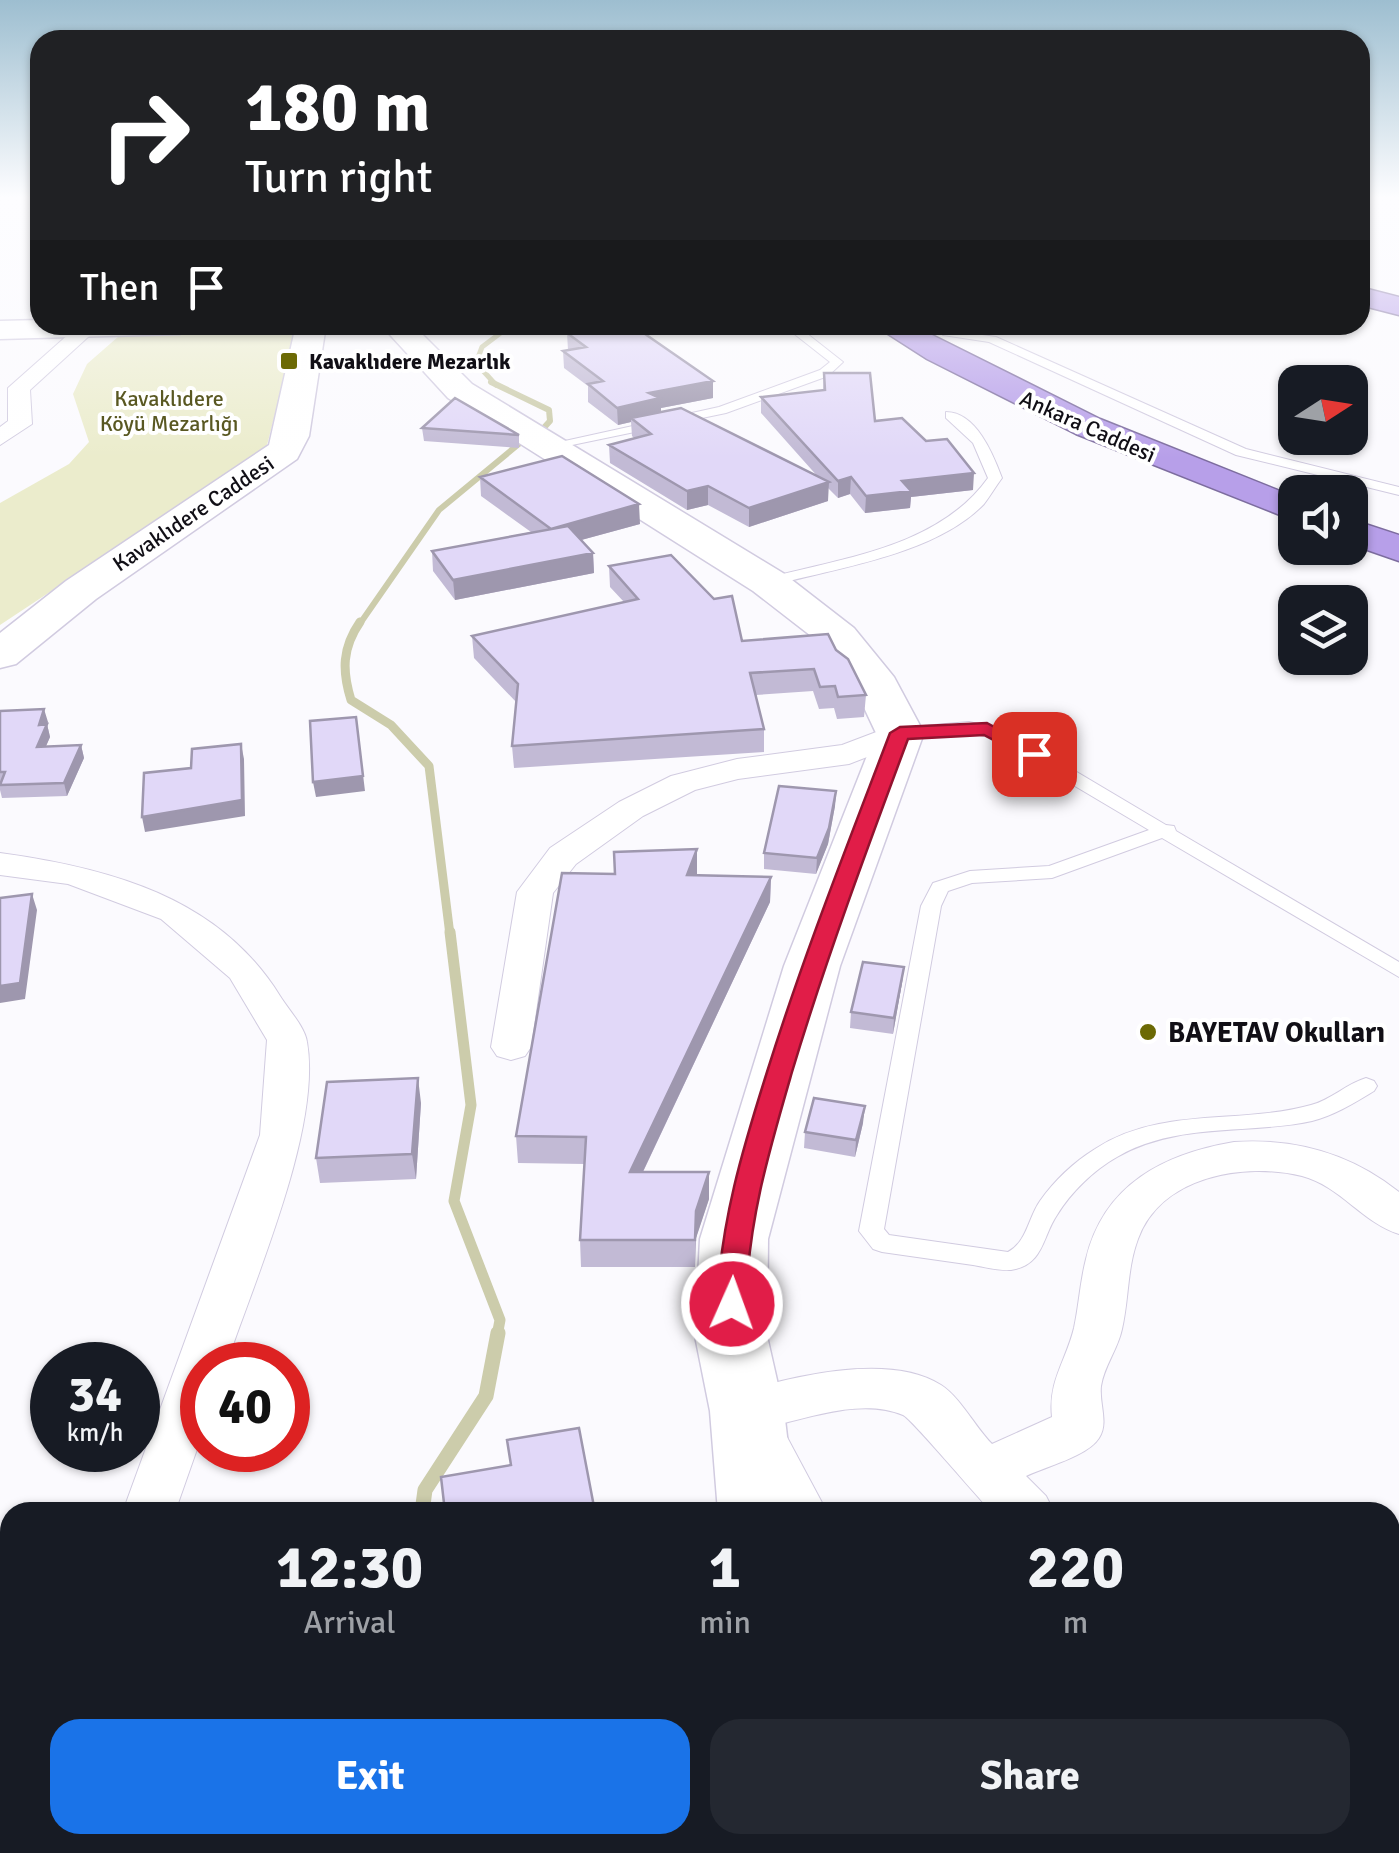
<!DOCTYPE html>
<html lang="en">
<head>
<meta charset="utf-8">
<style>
	:root { --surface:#171b24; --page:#242831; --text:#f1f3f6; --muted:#9ea1a6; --accent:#1a73e8 }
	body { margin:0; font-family:Signika,sans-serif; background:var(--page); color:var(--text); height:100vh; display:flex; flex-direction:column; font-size:38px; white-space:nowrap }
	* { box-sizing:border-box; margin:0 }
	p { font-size:32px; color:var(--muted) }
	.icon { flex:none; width:55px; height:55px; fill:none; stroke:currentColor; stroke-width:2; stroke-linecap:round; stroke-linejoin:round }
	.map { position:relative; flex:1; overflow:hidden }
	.side { position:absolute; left:0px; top:1502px; width:1400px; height:352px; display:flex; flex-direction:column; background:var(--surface); border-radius:30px 30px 0 0; box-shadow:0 2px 8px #0004 }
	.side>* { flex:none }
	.hud { position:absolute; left:30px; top:30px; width:1340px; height:305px; border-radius:30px; box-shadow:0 2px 8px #0004; background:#202124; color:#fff; overflow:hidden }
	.needle { width:65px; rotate:78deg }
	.tools { position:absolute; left:1278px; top:365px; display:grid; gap:20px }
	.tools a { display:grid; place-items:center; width:90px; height:90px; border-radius:20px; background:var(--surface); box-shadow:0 2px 8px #0004; font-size:50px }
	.speed { position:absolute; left:30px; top:1342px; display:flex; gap:20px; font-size:50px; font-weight:700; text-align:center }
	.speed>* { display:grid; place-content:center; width:130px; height:130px; border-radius:50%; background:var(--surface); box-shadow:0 2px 8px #0004; line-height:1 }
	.speed small { font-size:25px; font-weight:400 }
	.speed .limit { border:15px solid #d22; background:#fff; color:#111 }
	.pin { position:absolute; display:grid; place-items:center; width:85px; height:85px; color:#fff; margin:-42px; border-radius:20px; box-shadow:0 5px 15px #0006 }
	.me { position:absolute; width:110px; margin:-55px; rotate:2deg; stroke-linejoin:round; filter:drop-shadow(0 0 8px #0008) }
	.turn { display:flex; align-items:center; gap:35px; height:210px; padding:0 50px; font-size:45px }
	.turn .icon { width:130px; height:130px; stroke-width:2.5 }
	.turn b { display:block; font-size:70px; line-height:85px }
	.then { display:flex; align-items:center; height:95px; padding:0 50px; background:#0003; gap:20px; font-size:38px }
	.eta { display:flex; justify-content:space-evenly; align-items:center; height:170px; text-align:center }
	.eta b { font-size:60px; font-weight:800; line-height:70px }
	.primary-button { display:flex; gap:20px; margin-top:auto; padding:20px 50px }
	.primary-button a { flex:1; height:115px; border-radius:30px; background:var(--accent); color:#fff; font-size:40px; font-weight:800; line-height:115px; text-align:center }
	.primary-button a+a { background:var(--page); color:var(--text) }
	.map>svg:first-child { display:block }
</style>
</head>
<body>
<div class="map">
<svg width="1399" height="1853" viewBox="0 0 1399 1853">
	<rect width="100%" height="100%" fill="#fbfafe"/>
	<path fill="#ebeccc" d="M298,325l-32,124 -266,176v-122l69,-39 20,-22 -16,-48 14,-30 40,-35z"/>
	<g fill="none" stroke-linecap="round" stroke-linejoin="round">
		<path stroke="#ccccab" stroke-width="5" d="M496,385l-20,-22 6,-16 29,-22"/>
		<path stroke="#ccccab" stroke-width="6" d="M491,382l58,28 1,11 -10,11
			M359,625l80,-115 81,-67"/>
		<path stroke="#ccccab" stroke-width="9" d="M360,622c-18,26 -18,49 -9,78l40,25 38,41 21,169"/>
		<path stroke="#ccccab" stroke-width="11" d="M450,932l21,173 -17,96 46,119 -3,16"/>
		<path stroke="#ccccab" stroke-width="15" d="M422,1512l3,-22 61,-94 12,-63
			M343,1853l3,-8"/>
		<g stroke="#d1cbe0" stroke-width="2">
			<path id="lane" d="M783,325h13l47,37 -15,14 -102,37 -178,37 -6,-4 177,-39 101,-37 10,-8z
				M947,330l49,7 250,112 153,38v8l-163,-40 -247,-113 -46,-7v-4z
				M946,412c30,0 47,42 56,66 -6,8 -12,18 -18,26 -48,50 -146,64 -211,81h-10v-6c78,-21 175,-31 225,-101l-15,-35 -27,-25z
				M969,722l37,8 160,95 8,1 2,5 223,131v15l-237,-139 -110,40 -80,5 -24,8 -7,15 -57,323 5,6 119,17c19,-10 20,-34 32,-51 14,-20 34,-39 55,-52 66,-43 145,-24 216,-44 20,-5 35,-21 55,-27l8,3 3,5 -3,5c-20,12 -39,24 -62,30 -64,14 -136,1 -195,36 -23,13 -46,35 -60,58 -15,22 -13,50 -46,55 -12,1 -26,-3 -38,-5 -30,-4 -61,-9 -91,-13l-9,-3 -14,-18 62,-325 12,-23 37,-12 79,-5 100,-36 -155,-92 -25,-6 -69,6 -9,-5 9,-5z"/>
		</g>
		<g stroke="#d1cbe0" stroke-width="2">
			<path id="street" d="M79,325l20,2 -69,63 2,34 -32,21v-18l8,-6v-33z
				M900,723l16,10 -5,7 -62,24 -111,15 -43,11 -52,26 -67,48 -23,29 -22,154 -6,9 -14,4 -14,-4 -6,-9 26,-155 33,-44 69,-46 52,-26 66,-17 105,-14z
				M0,853c109,15 219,44 280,143 8,13 25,31 27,46 15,85 -53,239 -81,323h-24v70l-27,77h-44l-5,-9 134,-368 7,-95 -37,-62 -69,-59 -93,-35 -68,-9z
				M1234,1142c61,-4 116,11 165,50v42c-36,-11 -59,-48 -97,-58 -58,-14 -141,0 -164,63 -11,29 -9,60 -16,90 -4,20 -18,37 -21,57 -2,18 8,37 -2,52 -11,18 -54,29 -73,38l20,20 8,16h-62c-14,-14 -81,-94 -89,-97 -38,-16 -85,0 -123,9l47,88h-54l-51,-101 7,-15c55,-18 159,-45 212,-11 20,13 34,42 51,59l60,-27c-4,-36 14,-56 22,-89 5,-23 6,-46 12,-69 18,-75 78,-105 148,-117z
				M1390,1815l9,4v34h-40l-3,-8h34z
				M1051,1845h66l4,8h-67z"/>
		</g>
		<g stroke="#d1cbe0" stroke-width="3">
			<path id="secondary" d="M40,320v5h155l-15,9 -180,5v-18z
				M296,325h30l-17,111 -12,23 -201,140 -80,65 -16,4v-35l66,-52 203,-136z
				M381,325h32l59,59 311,189 71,55 40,49 30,56 -84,233 -72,273 -1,97 17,75 12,101h-78l-8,-101 -15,-75 5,-97 84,-273 92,-233 -25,-53 -27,-34 -71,-55 -305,-193z
				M646,1845h97l-3,8h-97z"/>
		</g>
		<g stroke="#7d6d9f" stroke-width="3">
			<path id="highway" d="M1360,287l39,10v18l-39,-10z
				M874,325h38l188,94 195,78v24l-219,-87 -149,-75z
				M1350,519l49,16v26l-49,-17z"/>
		</g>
		<use href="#lane" fill="#fff" fill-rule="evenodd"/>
		<use href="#street" fill="#fff" fill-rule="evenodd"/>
		<use href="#secondary" fill="#fff" fill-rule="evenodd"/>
		<use href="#highway" fill="#b79fe9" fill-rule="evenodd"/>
	</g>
	<path fill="#c2bad5" d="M573,325h59l81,56v17l-52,10v4l158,66 -58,-65v-16l62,-7 1,-17 51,48 98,69 -62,7 -1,11 -45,5 -15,-19 -12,4 -10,-10v13l-79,26 -41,-22 -21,5 -77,-47 -1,-18 25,-7 -2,-2 -1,-14 -13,3 -30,-23v-16l-24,-18 -1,-17 5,-1 -1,-17 6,-1z
		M422,428l97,7v13l-95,-7z
		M480,477l160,47 -59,16 12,13 1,20 -139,27 -22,-29 -1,-20 99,-19 -50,-36z
		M609,566l133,75 94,9 30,45 -2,22 -27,2 -3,-11 -15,1 -6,-18 -57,4 8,34v23l-250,16 -2,-22 5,-43 -43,-45 -2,-22 152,-34 -14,-15z
		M0,711l48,11 -1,2 3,13 -4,9 35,-1 3,13 -17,38 -65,2 -2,-8z
		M836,791l-1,15 -7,38 -12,30 -52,-5v-16z
		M696,875l75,2 -1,25 -127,270h66v27l-13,39 -1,29h-114l-1,-27 5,-76 -67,-1 -2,-27z
		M904,967l-2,16 -9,51 -43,-6 1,-16z
		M421,1103l-5,76 -96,4 -4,-25z
		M863,1123l-8,34 -51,-9 1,-16z
		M481,1845h24l-24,5z
		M1163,1845h168l7,8h-169z"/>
	<path fill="#9e97ae" d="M713,381v17l-52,10v8l-30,2v4l-13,3 -1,-17 32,-15z
		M974,473l-1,17 -62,7 -1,11 -45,5 1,-17 36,-15z
		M851,477l-1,17 -12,4v-17z
		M829,482l-1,19 -79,26v-19z
		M708,486v19l-21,5v-19z
		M639,504l1,20 -88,24 -1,-19z
		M593,553l1,20 -139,27 -2,-20z
		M44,709l4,13 -2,4 1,-2 3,13 -10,23 -3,-13 2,-22z
		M356,717l9,74 -49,6 -3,-15z
		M241,744l3,15 1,57 -100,16 -3,-15z
		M81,745l3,13 -17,38 -3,-13z
		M836,791l-1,15 -7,38 -12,30 1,-16z
		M697,849v25l-10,26v-25z
		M771,877l-1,25 -140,297v-27z
		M32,894l5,16 -12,89 -25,4v-17z
		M904,967l-2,16 -9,51 1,-16z
		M418,1078l3,25 -5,76 -4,-25z
		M865,1106l-2,17 -8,34 1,-17z
		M709,1172v27l-13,39 -1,29 1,-56z"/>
	<path fill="#e1d8f8" stroke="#9e97ae" stroke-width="2.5" d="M583,325h49l81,56 -64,12 11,5 -43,10 -29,-24 15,-3 -40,-30 23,-4 -19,-14 22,-4z
		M824,373h46l5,48 27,-3 24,23 21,-2 27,34 -72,8 9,10 -45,5 -15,-19 -13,4 -77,-84 64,-7z
		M455,398l64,37 -97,-7z
		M681,408l148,74 -80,26 -41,-22 -21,5 -78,-46 42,-11 -20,-16z
		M562,456l77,48 -88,25 -71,-52z
		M568,526l25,27 -140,27 -21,-29z
		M671,555l43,44 18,-3 10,45 86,-7 8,16 12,9 18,36 -28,2 -3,-11 -15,1 -6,-18 -64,4 14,56 -252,17 6,-62 -46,-48 166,-37 -29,-33z
		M44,709l-5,16 8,-1 -10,23 44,-2 -17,38 -64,2 5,-13h-5v-61z
		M356,717l7,59 -50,6 -3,-61z
		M241,744l1,56 -100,17 2,-44 47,-5 1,-19z
		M779,786l57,5 -7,37 -12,30 -53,-5z
		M697,849l-10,26 84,2 -141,295h79l-13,39 -1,29h-115l6,-103 -70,-1 46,-263 53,1 -1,-22z
		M32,894l-12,89 -20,3v-88z
		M863,962l41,5 -10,51 -43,-6z
		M418,1078l-6,76 -96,4 11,-76z
		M814,1098l51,8 -9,34 -51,-8z
		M579,1428l16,84h-150l-4,-35 70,-12 -4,-25z
		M1185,1845h146l7,8h-147z"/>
	<linearGradient id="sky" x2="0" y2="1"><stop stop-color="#9dbed0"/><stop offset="0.43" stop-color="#fdfdff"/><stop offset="1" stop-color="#fdfdff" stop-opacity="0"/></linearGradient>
	<rect width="1399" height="458" fill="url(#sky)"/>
	<path fill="#e11d48" stroke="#92132f" stroke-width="2.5" d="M987,723l57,31 -17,4 -43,-23 -76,4c-41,110 -82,220 -116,333 -23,79 -44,149 -46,232l-4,7h-21l-4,-7c4,-83 25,-153 50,-232 36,-115 80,-226 123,-339l10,-6z"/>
	<g fill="#6c6a05" stroke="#fff" stroke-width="4">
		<rect x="279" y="351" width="20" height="20" rx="5"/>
		<circle cx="1148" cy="1032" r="10"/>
	</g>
	<g text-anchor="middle" stroke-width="8" stroke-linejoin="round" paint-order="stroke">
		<g font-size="22" font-weight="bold" fill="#110f16" stroke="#fff" text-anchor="start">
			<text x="309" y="369">Kavaklıdere Mezarlık</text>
		</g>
		<g font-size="22" fill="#595822" stroke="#fff">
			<text x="169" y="406">Kavaklıdere<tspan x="169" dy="25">Köyü Mezarlığı</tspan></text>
		</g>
		<g font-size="22" fill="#110f16" stroke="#fff">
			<text transform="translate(1088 426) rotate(24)" y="8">Ankara Caddesi</text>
			<text transform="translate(193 513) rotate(-34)" y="8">Kavaklıdere Caddesi</text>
		</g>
		<g font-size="28" font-weight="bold" fill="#110f16" stroke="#fff" text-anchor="start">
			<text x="1168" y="1042">BAYETAV Okulları</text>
		</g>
	</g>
</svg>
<div class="tools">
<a><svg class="needle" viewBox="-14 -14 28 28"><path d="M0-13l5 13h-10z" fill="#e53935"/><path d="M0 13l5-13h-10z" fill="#9ea1a6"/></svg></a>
<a><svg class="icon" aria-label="sound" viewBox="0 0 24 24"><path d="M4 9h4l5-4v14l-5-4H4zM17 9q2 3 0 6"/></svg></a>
<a><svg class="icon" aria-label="layers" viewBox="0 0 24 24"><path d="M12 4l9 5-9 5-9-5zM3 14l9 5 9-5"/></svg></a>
</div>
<div class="speed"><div>34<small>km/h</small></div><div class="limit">40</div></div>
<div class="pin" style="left:1034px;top:754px;background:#d93025"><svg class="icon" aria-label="arrive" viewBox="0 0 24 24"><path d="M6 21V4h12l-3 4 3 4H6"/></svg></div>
<svg class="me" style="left:732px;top:1304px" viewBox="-20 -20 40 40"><circle r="17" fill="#e11d48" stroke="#fff" stroke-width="3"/><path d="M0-11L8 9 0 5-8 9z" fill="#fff"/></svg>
<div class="hud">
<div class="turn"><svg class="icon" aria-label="right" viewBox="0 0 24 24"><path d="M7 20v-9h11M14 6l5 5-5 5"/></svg><div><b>180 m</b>Turn right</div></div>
<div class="then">Then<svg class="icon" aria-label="arrive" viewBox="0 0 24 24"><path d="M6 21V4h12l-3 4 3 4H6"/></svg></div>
</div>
<section class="side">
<div class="eta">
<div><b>12:30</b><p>Arrival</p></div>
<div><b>1</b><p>min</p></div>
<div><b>220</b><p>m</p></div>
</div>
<div class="primary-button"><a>Exit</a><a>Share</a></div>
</section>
</div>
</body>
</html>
